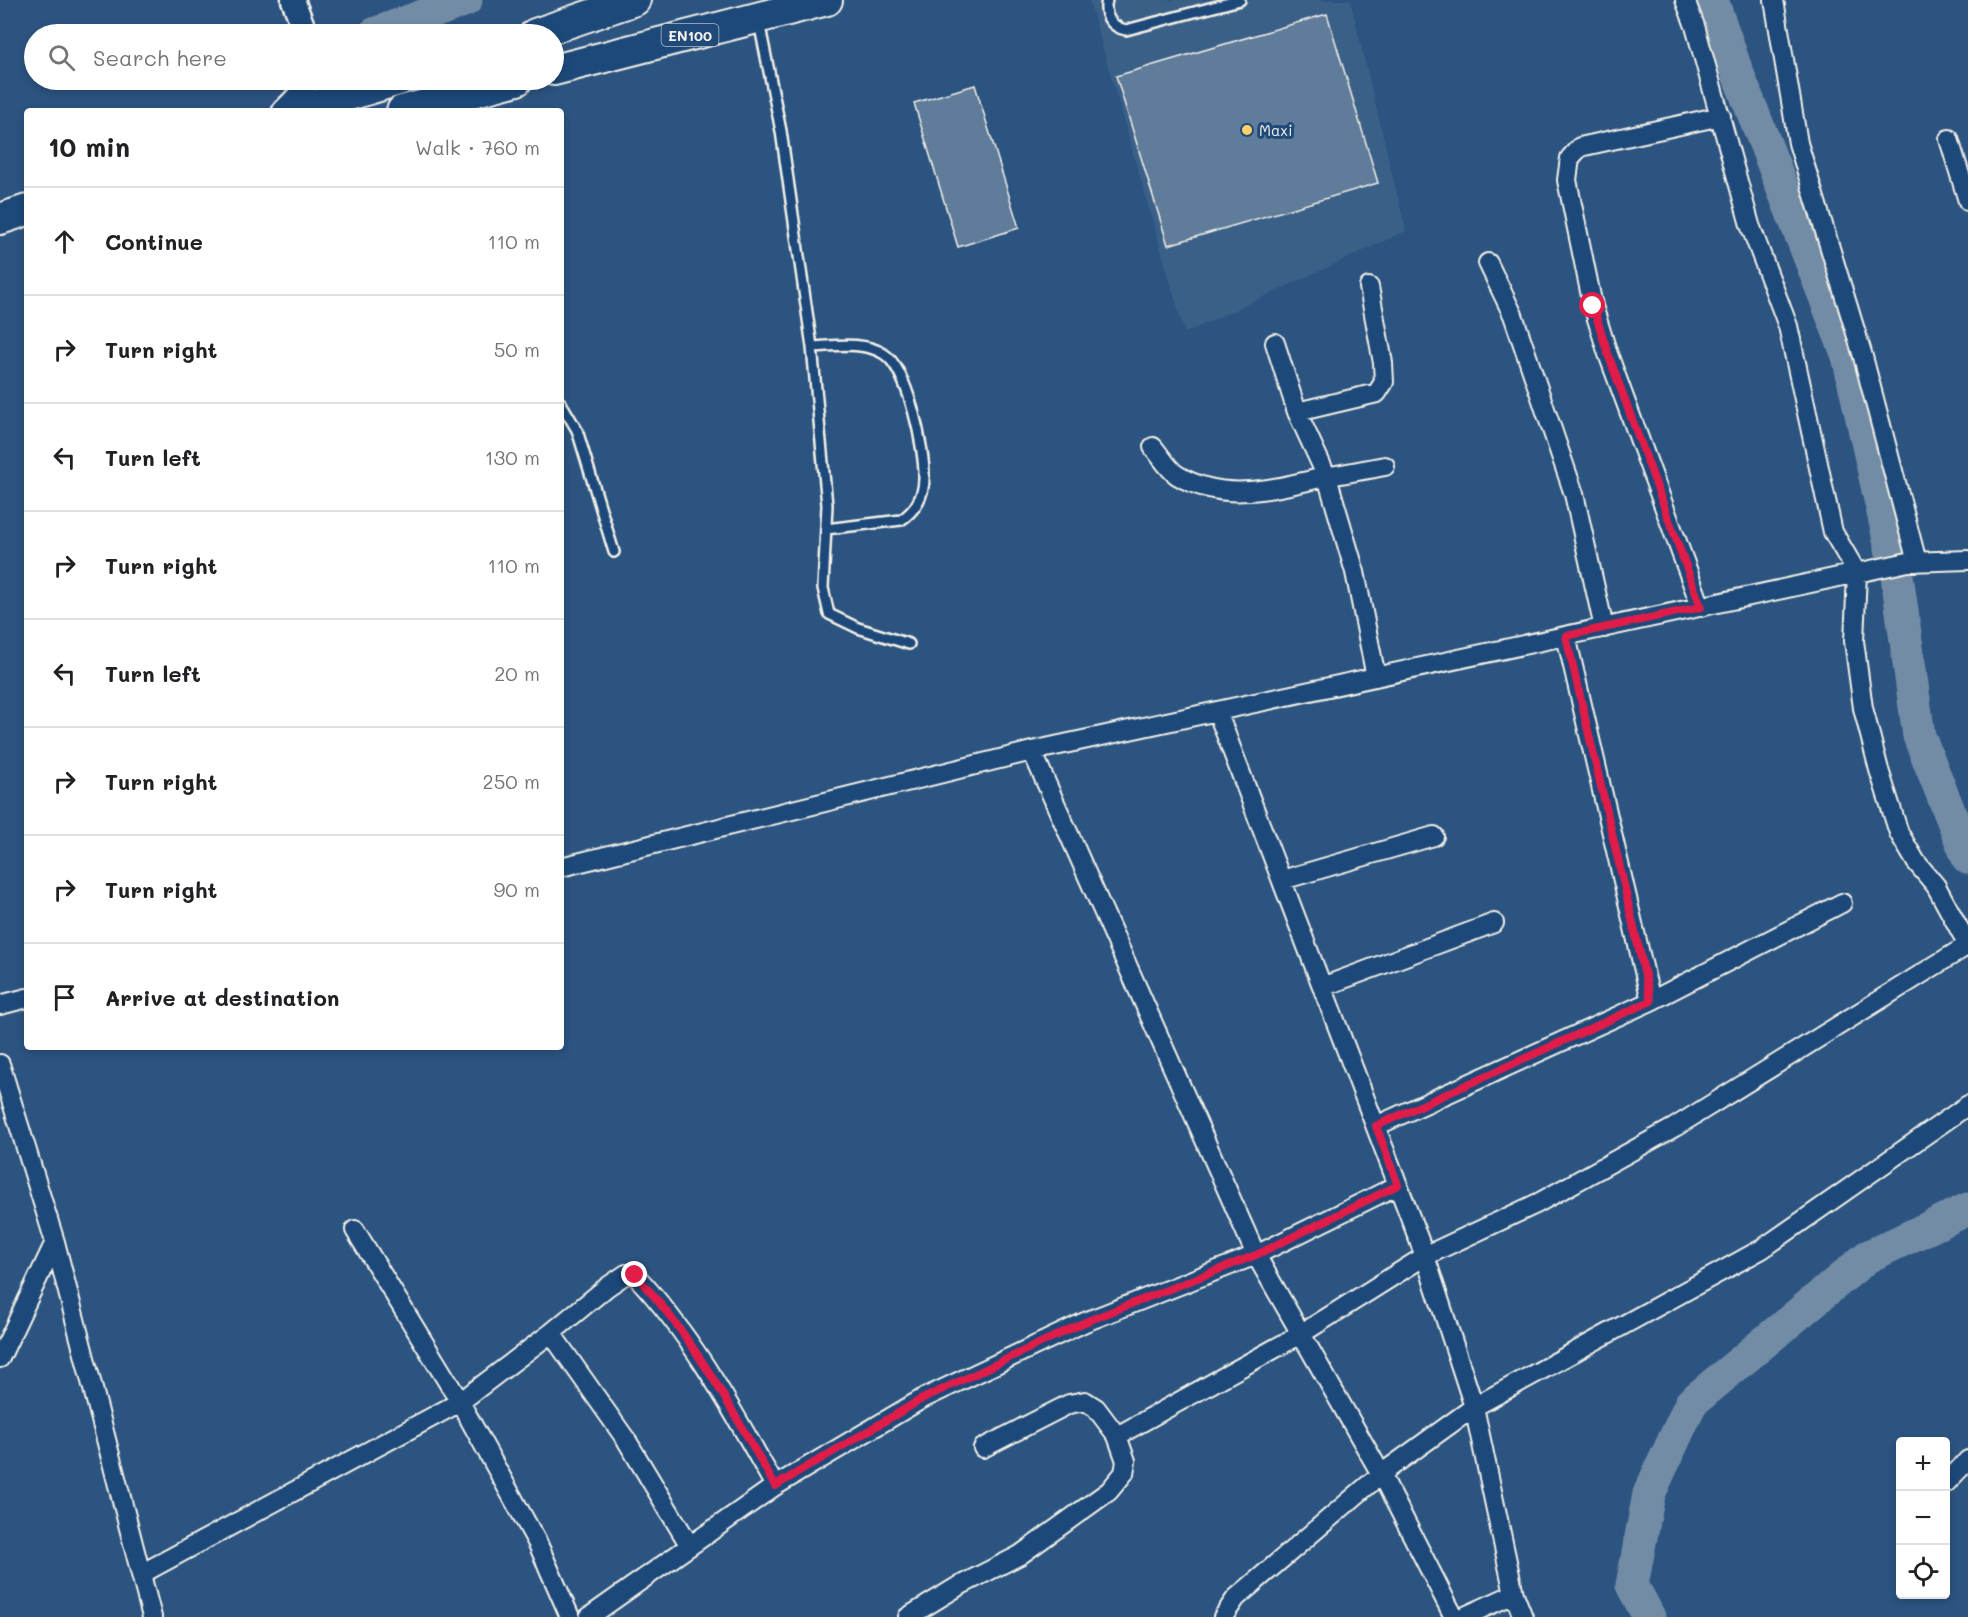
<!DOCTYPE html>
<html lang="en">
<head>
<meta charset="utf-8">
<style>
  body { margin:0; font-family:Mali,sans-serif; background:#f6f6f6; color:#202124 }
  .controls { position:absolute; right:18px; bottom:18px; display:grid; overflow:hidden; border-radius:6px; box-shadow:0 3px 9px #0003 }
  .controls button { width:54px; height:54px; display:grid; place-items:center; padding:0; border:0; border-bottom:2px solid #e0e0e0; background:#fff; color:#202124; font:30px sans-serif }
  .stop { position:absolute; width:18px; height:18px; margin:-14px; border:4px solid #e11d48; border-radius:50%; background:#fff }
  .stop.end { background:#e11d48; border-color:#fff; box-shadow:0 2px 6px #0008 }
  .list { margin:0; padding:0; list-style:none }
  h2 { display:flex; justify-content:space-between; align-items:center; height:78px; margin:0; padding:0 24px; font-size:26px }
  h2 small { font-size:20px; font-weight:400; color:#757577 }
  .list li { display:grid; grid-template-columns:39px 1fr auto; gap:18px; align-items:center; box-sizing:border-box; height:108px; padding:0 24px; border-top:2px solid #e0e0e0 }
  .list b { display:block; font-size:22px; white-space:nowrap }
  .list em { font-size:20px; font-style:normal; color:#757577 }
  .icon { flex:none; width:33px; height:33px; fill:none; stroke:currentColor; stroke-width:2; stroke-linecap:round; stroke-linejoin:round }
  .map { position:relative; flex:none; width:1968px; height:1617px; overflow:hidden }
  .search { position:absolute; background:#fff; box-shadow:0 3px 9px #0003; left:24px; top:24px; width:540px; height:66px; display:flex; align-items:center; gap:15px; box-sizing:border-box; padding:0 21px; border-radius:33px; color:#757577; font-size:22px }
  .panel { position:absolute; background:#fff; box-shadow:0 3px 9px #0003; left:24px; top:108px; width:540px; height:942px; border-radius:6px }
  .map>svg:first-child { display:block }
  .built { fill:#3b6088 }
  .lines { fill:none; stroke-linecap:round; stroke-linejoin:round }
  .river { stroke:#738ca6; stroke-width:33 }
  .building { fill:#5e7b9a; stroke:#f4f1e8; stroke-width:1.5 }
  .service-casing { stroke:#f4f1e8; stroke-width:14 }
  .minor-casing { stroke:#f4f1e8; stroke-width:22 }
  .tertiary-casing { stroke:#f4f1e8; stroke-width:27 }
  .trunk-casing { stroke:#f4f1e8; stroke-width:34 }
  .service { stroke:#1f4a7a; stroke-width:9 }
  .minor { stroke:#1f4a7a; stroke-width:18 }
  .tertiary { stroke:#1f4a7a; stroke-width:22 }
  .trunk { stroke:#1f4a7a; stroke-width:30 }
  .route { stroke:#e11d48; stroke-width:8 }
  .poi-dot { fill:#ffd166; stroke:#1f4a7a; stroke-width:2 }
  .labels { text-anchor:middle; dominant-baseline:central; stroke-width:6; stroke-linejoin:round; paint-order:stroke }
  .shield { fill:#1f4a7a; stroke:#b4bfc7; stroke-width:1.5 }
  .shield-label { font-size:14px; font-weight:bold; fill:#f4f1e8 }
  .poi-label { font-size:15px; fill:#f4f1e8; stroke:#1f4a7a; text-anchor:start }
</style>
</head>
<body>
<div class="map">
<svg width="1968" height="1617" viewBox="0 0 1968 1617">
  <rect width="100%" height="100%" fill="#2c5481"/>
  <filter id="ink" filterUnits="userSpaceOnUse"><feTurbulence type="fractalNoise" baseFrequency=".0167" numOctaves="2"/><feDisplacementMap in="SourceGraphic" scale="12" xChannelSelector="R" yChannelSelector="G"/><feConvolveMatrix kernelMatrix="1 2 1 2 8 2 1 2 1" color-interpolation-filters="sRGB"/></filter>
  <g filter="url(#ink)">
    <path class="built" d="M 1089,0 L 1350,0 L 1406,231 L 1185,333 Z"/>
    <g class="lines">
      <path class="river" d="M 1712,0 L 1736,69 L 1848,356 L 1897,575 L 1919,736 L 1968,858
        M 374,34 L 466,0
        M 1649,1617 L 1632,1585 L 1649,1494 L 1691,1403 L 1867,1257 L 1968,1209"/>
    </g>
    <path class="building" d="M 1327,14 L 1378,183 L 1168,245 L 1116,76 Z
      M 975,85 L 1019,228 L 958,247 L 914,103 Z"/>
    <g class="lines">
      <defs>
        <path id="service" d="M 1107,0 C 1103,15 1111,27 1126,30 L 1240,0
          M 759,22 L 781,131 L 812,347 L 827,505 L 823,588 L 829,614 L 858,628 L 909,644
          M 812,347 C 835,346 864,341 884,354 C 908,369 925,450 924,478 C 924,496 915,511 901,520 L 826,529
          M 561,403 L 577,430 L 614,552"/>
        <path id="minor" d="M 1685,0 L 1695,26 L 1750,225 L 1788,326 L 1833,532 L 1857,573 L 1854,641 L 1863,708 L 1879,770 L 1899,833 L 1916,862 L 1936,886 L 1968,945
          M 1774,0 L 1798,143 L 1862,353 L 1917,562
          M 1949,139 L 1968,201
          M 1488,263 L 1513,315 L 1574,494 L 1604,628
          M 1275,343 L 1297,412 L 1327,477 L 1355,572 L 1376,677
          M 1297,412 L 1377,393 L 1384,382 L 1383,363 L 1369,287
          M 1153,447 C 1160,455 1168,469 1177,475 C 1225,504 1275,488 1325,477 C 1345,473 1365,470 1385,466
          M 1701,607 L 1608,354 L 1593,306 L 1567,180 L 1570,158 L 1580,147 L 1721,116
          M 1566,636 L 1651,1001
          M 1217,711 L 1425,1256 L 1474,1407 L 1514,1594 L 1523,1617
          M 1032,751 L 1256,1255 L 1381,1474 L 1454,1617
          M 561,867 L 1032,751 L 1908,562 L 1968,560
          M 1282,880 L 1434,836
          M 1322,987 L 1494,923
          M 0,1005 L 27,998
          M 0,1064 L 55,1242 L 152,1617
          M 1376,1126 L 1651,1001 L 1842,903
          M 355,1230 L 460,1402 L 538,1544 L 570,1617
          M 551,1333 L 627,1441 L 690,1546
          M 0,1358 L 55,1242
          M 1117,1436 L 1301,1334 L 1425,1256 L 1538,1203 L 1675,1127 L 1968,945
          M 1946,1483 L 1968,1460
          M 141,1574 L 460,1402 L 551,1333 L 607,1287 L 626,1274 L 635,1275 C 693,1336 734,1413 775,1486
          M 589,1617 L 775,1486 L 922,1399 L 1085,1322 L 1256,1255 L 1398,1185
          M 908,1617 L 957,1587 L 1020,1555 L 1109,1491 L 1124,1473 L 1126,1461 L 1117,1436 L 1096,1408 L 1085,1401 L 1069,1404 L 983,1448
          M 1223,1617 L 1236,1598 L 1381,1474 L 1474,1407 L 1762,1249 L 1968,1105
          M 1463,1617 L 1514,1594"/>
        <path id="tertiary" d="M 293,0 L 306,34
          M 284,111 C 293,102 304,93 305,80"/>
        <path id="trunk" d="M 535,34 L 635,0
          M 554,70 L 827,0
          M 296,111 L 399,80
          M 402,111 L 517,80
          M 0,219 L 27,210"/>
      </defs>
      <use href="#service" class="service-casing"/>
      <use href="#minor" class="minor-casing"/>
      <use href="#tertiary" class="tertiary-casing"/>
      <use href="#trunk" class="trunk-casing"/>
      <use href="#service" class="service"/>
      <use href="#minor" class="minor"/>
      <use href="#tertiary" class="tertiary"/>
      <use href="#trunk" class="trunk"/>
    </g>
  </g>
  <g class="lines" filter="url(#ink)">
    <path class="route" d="M 635,1275 C 693,1336 734,1413 775,1486 L 922,1399 L 1085,1322 L 1256,1255 L 1398,1185 L 1376,1126 L 1651,1001 L 1566,636 L 1701,607 L 1608,354 L 1593,306"/>
  </g>
  <circle class="poi-dot" cx="1247" cy="130" r="6"/>
  <g class="labels">
    <rect class="shield" x="661.5" y="24" width="57" height="22" rx="4.5"/>
    <g class="shield-label">
      <text x="690" y="35">EN100</text>
    </g>
    <g class="poi-label">
      <text x="1259" y="130">Maxi</text>
    </g>
  </g>
</svg>
<div class="controls">
<button>+</button>
<button>−</button>
<button><svg class="icon" aria-label="locate" viewBox="0 0 24 24"><circle cx="12" cy="12" r="6"/><path d="M12 2v4M12 18v4M2 12h4M18 12h4"/></svg></button>
</div>
<div class="stop" style="left:1593px;top:306px"></div>
<div class="stop end" style="left:635px;top:1275px"></div>
<div class="search"><svg class="icon" aria-label="search" viewBox="0 0 24 24"><circle cx="10" cy="10" r="6"/><path d="M15 15l6 6"/></svg>Search here</div>
<section class="panel">
<h2>10 min<small>Walk · 760 m</small></h2>
<ul class="list">
<li><svg class="icon" aria-label="ahead" viewBox="0 0 24 24"><path d="M12 20V5M6 11l6-6 6 6"/></svg><div><b>Continue</b></div><em>110 m</em></li>
<li><svg class="icon" aria-label="right" viewBox="0 0 24 24"><path d="M7 20v-9h11M14 6l5 5-5 5"/></svg><div><b>Turn right</b></div><em>50 m</em></li>
<li><svg class="icon" aria-label="left" viewBox="0 0 24 24"><path d="M17 20v-9H6M10 6l-5 5 5 5"/></svg><div><b>Turn left</b></div><em>130 m</em></li>
<li><svg class="icon" aria-label="right" viewBox="0 0 24 24"><path d="M7 20v-9h11M14 6l5 5-5 5"/></svg><div><b>Turn right</b></div><em>110 m</em></li>
<li><svg class="icon" aria-label="left" viewBox="0 0 24 24"><path d="M17 20v-9H6M10 6l-5 5 5 5"/></svg><div><b>Turn left</b></div><em>20 m</em></li>
<li><svg class="icon" aria-label="right" viewBox="0 0 24 24"><path d="M7 20v-9h11M14 6l5 5-5 5"/></svg><div><b>Turn right</b></div><em>250 m</em></li>
<li><svg class="icon" aria-label="right" viewBox="0 0 24 24"><path d="M7 20v-9h11M14 6l5 5-5 5"/></svg><div><b>Turn right</b></div><em>90 m</em></li>
<li><svg class="icon" aria-label="arrive" viewBox="0 0 24 24"><path d="M6 21V4h12l-3 4 3 4H6"/></svg><div><b>Arrive at destination</b></div></li>
</ul>
</section>
</div>
</body>
</html>
